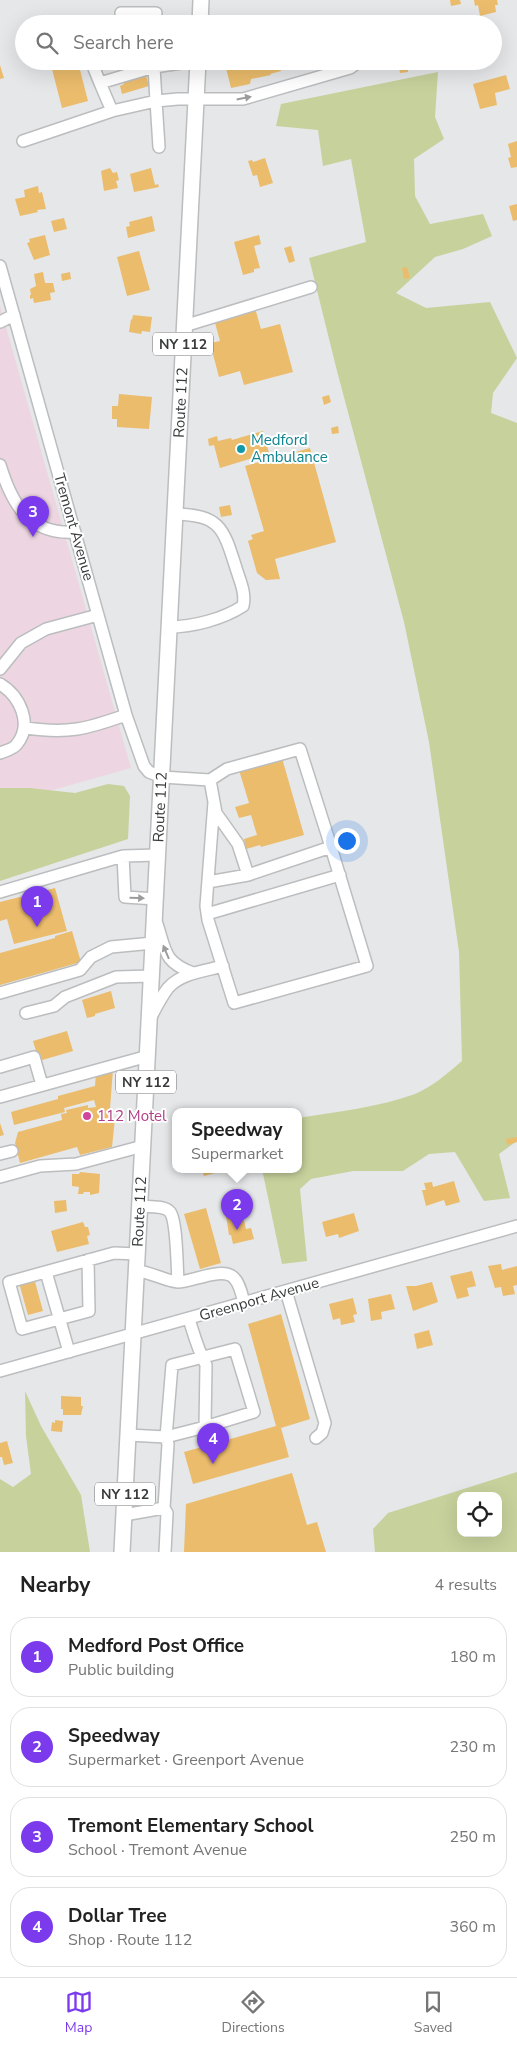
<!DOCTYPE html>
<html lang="en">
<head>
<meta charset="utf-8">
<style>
  body { margin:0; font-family:"Nunito Sans",sans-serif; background:#f2f2f2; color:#222 }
  .controls { position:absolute; right:15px; bottom:15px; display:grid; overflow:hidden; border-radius:10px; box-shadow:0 5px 20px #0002 }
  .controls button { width:45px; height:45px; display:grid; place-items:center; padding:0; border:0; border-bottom:1px solid #e0e0e0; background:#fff; color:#222; font:25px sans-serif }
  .you { position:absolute; left:346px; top:840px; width:18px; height:18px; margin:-12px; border:4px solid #fff; border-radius:50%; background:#1a73e8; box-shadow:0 0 0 8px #1a73e833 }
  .badge { display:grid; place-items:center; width:32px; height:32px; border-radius:50%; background:#7c3aed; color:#fff; font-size:16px; font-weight:700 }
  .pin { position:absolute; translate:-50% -41px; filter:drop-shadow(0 1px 2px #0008) }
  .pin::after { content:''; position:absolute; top:26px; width:18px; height:15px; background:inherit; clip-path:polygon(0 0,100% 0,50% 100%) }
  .popup { position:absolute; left:172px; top:1108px; width:130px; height:65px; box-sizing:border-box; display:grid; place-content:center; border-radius:10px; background:#fff; filter:drop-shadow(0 1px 4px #0005); font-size:16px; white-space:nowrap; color:#767676 }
  .popup b { font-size:19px; color:#222 }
  .popup::after { content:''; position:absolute; left:50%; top:100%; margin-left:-10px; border:10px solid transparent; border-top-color:#fff }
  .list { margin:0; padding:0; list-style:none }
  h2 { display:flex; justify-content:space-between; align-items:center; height:65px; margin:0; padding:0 20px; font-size:21px }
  h2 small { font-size:16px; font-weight:400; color:#767676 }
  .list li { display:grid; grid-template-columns:32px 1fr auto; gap:15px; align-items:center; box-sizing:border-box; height:80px; margin:0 10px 10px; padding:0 10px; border:1px solid #e0e0e0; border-radius:20px }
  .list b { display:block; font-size:19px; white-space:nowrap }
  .list p { margin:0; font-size:16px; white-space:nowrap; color:#767676 }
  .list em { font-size:16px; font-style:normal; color:#767676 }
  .icon { flex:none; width:28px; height:28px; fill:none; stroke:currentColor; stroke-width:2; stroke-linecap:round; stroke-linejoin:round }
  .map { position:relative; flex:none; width:517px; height:1552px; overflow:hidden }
  .search { position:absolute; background:#fff; box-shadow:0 5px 20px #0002; left:15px; right:15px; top:15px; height:55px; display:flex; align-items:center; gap:12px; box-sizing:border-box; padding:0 18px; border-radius:28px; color:#767676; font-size:19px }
  .sheet { height:425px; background:#fff }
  nav { display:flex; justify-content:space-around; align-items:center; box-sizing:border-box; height:70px; border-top:1px solid #e0e0e0; background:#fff; font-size:14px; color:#767676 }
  nav a { display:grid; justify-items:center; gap:2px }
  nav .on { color:#7c3aed }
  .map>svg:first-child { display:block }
  .education { fill:#edd6e1 }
  .green { fill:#c7d19c; fill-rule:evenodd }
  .building { fill:#ebbc6c }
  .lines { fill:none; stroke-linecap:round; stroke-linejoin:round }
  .minor-casing { stroke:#bbbdbf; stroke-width:14 }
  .major-casing { stroke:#bbbdbf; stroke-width:18 }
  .minor { stroke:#fff; stroke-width:11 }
  .major { stroke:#fff; stroke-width:15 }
  .oneway { fill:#9c9c9d }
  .culture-dot { fill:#0f9aa8; stroke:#fff; stroke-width:2 }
  .hotel-dot { fill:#d1479c; stroke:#fff; stroke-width:2 }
  .labels { text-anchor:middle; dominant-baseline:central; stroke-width:4; stroke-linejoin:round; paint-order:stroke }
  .shield { fill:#fff; stroke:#747576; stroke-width:1 }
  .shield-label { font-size:14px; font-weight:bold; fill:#393a3b }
  .street-label { font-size:15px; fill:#393a3b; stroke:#fff }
  .culture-label { font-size:15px; fill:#0d838f; stroke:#fff; text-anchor:start }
  .hotel-label { font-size:15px; fill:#b23c85; stroke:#fff; text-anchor:start }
</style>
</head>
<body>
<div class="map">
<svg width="517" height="1552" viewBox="0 0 517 1552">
  <rect width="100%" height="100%" fill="#e5e7e9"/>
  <path class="education" d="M 0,306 L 131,768 L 0,805 Z"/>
  <path class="green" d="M 438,72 L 435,117 L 444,139 L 414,159 L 415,196 L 430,224 L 483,214 L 492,236 L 463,249 L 435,257 L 396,293 L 426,308 L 490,302 L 517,358 L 493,393 L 491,413 L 517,423 L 517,1141 L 499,1154 L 510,1198 L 484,1201 L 455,1152 L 429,1154 L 403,1171 L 353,1171 L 311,1179 L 300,1189 L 307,1261 L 282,1264 L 262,1169 L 298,1169 L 298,1118 C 336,1112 379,1107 415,1094 C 432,1087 448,1073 462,1061 L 459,952 L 429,742 L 404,622 L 337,371 L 309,258 L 366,242 L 351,159 L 323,166 L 318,130 L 276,126 L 281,104 Z
    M 108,784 L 124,786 L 130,796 L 128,839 L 0,881 L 0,788 L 30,788 L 75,793 Z
    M 25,1391 L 41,1426 L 81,1495 L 90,1552 L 0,1552 L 0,1479 L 13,1487 L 31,1474 L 26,1436 Z
    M 517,1472 L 517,1552 L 375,1552 L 373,1529 L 388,1513 ZM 461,1496 L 498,1496 L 498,1533 L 461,1533 Z"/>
  <path class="building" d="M 450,0 L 460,0 L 461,4 L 451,6 Z
    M 474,0 L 497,0 L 498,5 L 495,5 L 496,12 L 480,16 L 478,5 L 475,6 Z
    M 115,15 L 117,24 L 88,24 L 88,23 Z
    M 244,61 L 271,61 L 272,64 L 279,62 L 281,71 L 270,74 L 271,75 L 251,79 L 250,84 L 231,88 L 226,68 L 241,64 L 241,62 Z
    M 281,61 L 287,61 L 287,65 L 282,66 Z
    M 78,62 L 88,101 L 62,108 L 52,69 Z
    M 0,65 L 4,78 L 0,79 Z
    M 408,66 L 408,72 L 400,73 L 399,67 Z
    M 145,72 L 149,86 L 122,94 L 120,86 L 124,84 L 123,78 Z
    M 506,75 L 510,89 L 495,93 L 497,105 L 480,109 L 473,84 Z
    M 517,141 L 517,167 L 511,168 L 508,158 L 511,157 L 508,144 Z
    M 265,158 L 273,183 L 260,187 L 257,175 L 253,176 L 248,161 L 252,160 L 253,162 Z
    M 110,168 L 113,173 L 117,172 L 119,180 L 116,181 L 118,188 L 104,191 L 101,171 Z
    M 151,168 L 155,185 L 158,184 L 159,187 L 134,192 L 130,174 Z
    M 38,186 L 39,193 L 42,192 L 46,209 L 37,210 L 38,212 L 20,216 L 15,199 L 25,197 L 24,190 Z
    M 517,204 L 517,220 L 513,221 L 509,206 Z
    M 152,216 L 155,231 L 128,238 L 126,227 L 130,226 L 129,222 Z
    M 64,218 L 67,229 L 54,232 L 51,221 Z
    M 45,235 L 50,255 L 34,260 L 27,243 L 30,242 L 29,239 Z
    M 259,235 L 261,244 L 254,246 L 260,268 L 254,269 L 254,272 L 243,275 L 234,242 Z
    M 291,246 L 295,261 L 289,263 L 284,248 Z
    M 139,251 L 150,290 L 127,296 L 117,257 Z
    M 407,267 L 410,278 L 404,279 L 402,268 Z
    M 43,272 L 45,283 L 53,283 L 55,292 L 50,293 L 51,300 L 34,303 L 33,298 L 30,299 L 30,295 L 31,295 L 30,289 L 36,286 L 34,274 Z
    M 70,272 L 71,279 L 62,281 L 61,274 Z
    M 255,308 L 261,329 L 280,324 L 293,372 L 244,385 L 240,371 L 219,377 L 210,343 L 220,341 L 214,319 Z
    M 133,315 L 152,317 L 150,332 L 142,331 L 141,334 L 129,332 L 131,319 L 132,320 Z
    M 119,394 L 152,397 L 149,429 L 117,427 L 117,419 L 112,419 L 112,406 L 118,406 Z
    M 329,395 L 331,402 L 324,405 L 322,397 Z
    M 338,426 L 339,433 L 332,434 L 331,428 Z
    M 263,431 L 269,453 L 220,468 L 214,445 L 209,446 L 208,439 L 217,436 L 218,441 L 231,438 L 232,440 Z
    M 310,448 L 336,542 L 275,559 L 280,579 L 266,580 L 257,573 L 248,541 L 253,539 L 251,535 L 264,531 L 245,466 Z
    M 230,505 L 232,515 L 221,517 L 219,507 Z
    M 282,758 L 304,835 L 261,847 L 260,845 L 246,849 L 244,839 L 257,835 L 251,815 L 239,818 L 235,807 L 249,803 L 239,770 Z
    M 55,888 L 67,931 L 14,944 L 7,919 L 0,921 L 0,902 Z
    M 72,931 L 81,962 L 0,985 L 0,953 L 55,938 L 55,936 Z
    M 111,991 L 115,1008 L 95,1014 L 95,1016 L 87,1018 L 82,1000 Z
    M 67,1031 L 73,1051 L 39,1061 L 33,1041 Z
    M 113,1069 L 110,1109 L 113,1108 L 112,1118 L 115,1118 L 112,1147 L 80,1155 L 77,1147 L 20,1163 L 15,1143 L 18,1132 L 62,1120 L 61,1114 L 67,1113 L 66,1110 L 88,1105 L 88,1108 L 96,1107 L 94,1100 L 64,1108 L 65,1112 L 14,1125 L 11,1112 L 58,1099 L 58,1096 L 95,1086 L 96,1073 Z
    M 0,1123 L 4,1135 L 0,1136 Z
    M 517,1137 L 517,1142 L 507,1145 L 506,1139 Z
    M 202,1169 L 229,1169 L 204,1176 Z
    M 80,1172 L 100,1174 L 99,1193 L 90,1195 L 90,1192 L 84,1192 L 83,1194 L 78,1194 L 79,1187 L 72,1186 L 72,1174 L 79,1174 Z
    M 454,1181 L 460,1202 L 446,1206 L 444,1200 L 426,1206 L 422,1190 L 426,1190 L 424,1183 L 432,1182 L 433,1187 Z
    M 66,1200 L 67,1211 L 55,1213 L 54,1201 Z
    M 206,1208 L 221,1263 L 200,1269 L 184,1214 Z
    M 242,1212 L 246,1229 L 251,1228 L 254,1239 L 233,1244 L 231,1235 L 229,1235 L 226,1216 Z
    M 354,1213 L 359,1231 L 339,1238 L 338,1234 L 326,1237 L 322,1222 Z
    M 83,1222 L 85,1227 L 88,1227 L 90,1235 L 87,1236 L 89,1244 L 57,1252 L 51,1231 Z
    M 501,1264 L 502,1270 L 517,1266 L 517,1285 L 513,1286 L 515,1294 L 503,1296 L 501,1287 L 495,1288 L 488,1266 Z
    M 472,1271 L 476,1286 L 467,1288 L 469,1296 L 457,1299 L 450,1276 Z
    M 34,1278 L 43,1311 L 28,1315 L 19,1283 Z
    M 432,1282 L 438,1302 L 413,1311 L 406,1286 L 416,1286 Z
    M 391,1294 L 395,1309 L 381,1312 L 382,1319 L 371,1321 L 368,1299 Z
    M 353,1298 L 357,1314 L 353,1315 L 355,1322 L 341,1325 L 340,1318 L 333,1320 L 329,1304 Z
    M 281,1314 L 310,1419 L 281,1428 L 289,1457 L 193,1484 L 184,1452 L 276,1426 L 248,1324 Z
    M 429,1330 L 433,1345 L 417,1349 L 414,1334 Z
    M 61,1396 L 81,1397 L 81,1406 L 83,1406 L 81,1415 L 63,1415 L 63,1409 L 61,1409 Z
    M 55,1420 L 63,1421 L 62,1432 L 51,1431 L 52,1422 L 55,1423 Z
    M 7,1441 L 13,1463 L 4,1465 L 2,1457 L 0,1457 L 0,1443 Z
    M 292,1473 L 307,1525 L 317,1522 L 326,1552 L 184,1552 L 186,1504 Z"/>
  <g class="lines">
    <defs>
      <path id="minor" d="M 123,24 L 121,13 L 156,13
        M 337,24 L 343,22 L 350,24
        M 91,61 L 100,83
        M 195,61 L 154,67 L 156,101 L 178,99 L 243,99 L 350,68 L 360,61
        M 154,67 L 100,83 L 112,111 L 156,101 L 159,147
        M 23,141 L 112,111
        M 0,266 L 126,715 L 144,766 L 149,772 L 162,777 L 210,780 L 227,769 L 300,749 L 327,834 L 367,966 L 234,1003 L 208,920 L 206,906 L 214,802
        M 0,322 L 14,315
        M 184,326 L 311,287
        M 0,465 C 12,504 29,535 75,532
        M 169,627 C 193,627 223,619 243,606 C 246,593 240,581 236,568 C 223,527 220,515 174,514
        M 0,669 L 21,643 L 46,629 L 98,615
        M 0,684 C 20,696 33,724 17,744 C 14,749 5,751 0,753
        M 26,728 C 69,734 86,729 126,715
        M 210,780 L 216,813 L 238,844 L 248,875
        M 123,856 L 125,897 L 156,899
        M 208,882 L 248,875 L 331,847
        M 0,892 L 123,856 L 158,855
        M 207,914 L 340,875
        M 157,924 C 166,952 164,962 193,973
        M 0,993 L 80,970 L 91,957 L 111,947 L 153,943
        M 26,1013 L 54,1006 L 65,997 L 116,977 L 152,976
        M 150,1019 C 155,1009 161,997 168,988 C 181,973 205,971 223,966
        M 0,1067 L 34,1057 L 42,1085
        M 0,1097 L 148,1056
        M 0,1154 L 12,1151
        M 0,1177 L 40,1166 L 76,1164 L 143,1146
        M 140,1206 C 147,1207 165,1205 170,1212 C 177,1221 177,1268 178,1282
        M 88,1260 L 89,1311 L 22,1329 L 9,1282 L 114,1253 L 138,1254
        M 137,1271 C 151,1272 165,1281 178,1282 C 192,1282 223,1266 234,1278 C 240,1284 242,1295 244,1303
        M 46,1272 L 69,1352
        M 286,1291 L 325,1423 L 322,1433 L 316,1438
        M 189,1319 C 194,1335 198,1350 206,1365 L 205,1427 L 166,1437 L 172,1365 L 235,1349 L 254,1412 L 205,1427
        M 0,1371 L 517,1226
        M 128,1435 L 166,1437 L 168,1444 L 164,1508
        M 124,1515 L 164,1508 L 167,1513 L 165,1552"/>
      <g id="major">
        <path d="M 200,24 L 201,0"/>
        <path id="s1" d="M 122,1552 L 198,61"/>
      </g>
    </defs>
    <use href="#minor" class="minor-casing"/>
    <use href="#major" class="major-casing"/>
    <use href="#minor" class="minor"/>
    <use href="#major" class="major"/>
  </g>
  <defs><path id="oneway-solid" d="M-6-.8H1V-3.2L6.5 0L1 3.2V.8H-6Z" transform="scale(1.25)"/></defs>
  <g class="oneway">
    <use href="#oneway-solid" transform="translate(244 98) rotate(-11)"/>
    <use href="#oneway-solid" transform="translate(137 898) rotate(2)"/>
    <use href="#oneway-solid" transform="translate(166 952) rotate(-113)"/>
  </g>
  <circle class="culture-dot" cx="241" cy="449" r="5"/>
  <circle class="hotel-dot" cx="87" cy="1116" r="5"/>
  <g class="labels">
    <g class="shield">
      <rect x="153" y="332.5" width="60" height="23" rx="4"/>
      <rect x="116" y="1070.5" width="60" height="23" rx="4"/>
      <rect x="95" y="1482.5" width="60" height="23" rx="4"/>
    </g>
    <g class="shield-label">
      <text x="183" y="344">NY 112</text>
      <text x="146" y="1082">NY 112</text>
      <text x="125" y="1494">NY 112</text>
    </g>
    <g class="street-label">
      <text stroke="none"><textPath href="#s1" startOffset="1151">Route 112</textPath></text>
      <text transform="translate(74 527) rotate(74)">Tremont Avenue</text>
      <text stroke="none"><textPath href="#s1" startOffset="746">Route 112</textPath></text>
      <text stroke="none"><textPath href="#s1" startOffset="341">Route 112</textPath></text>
      <text transform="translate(259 1299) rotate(-16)">Greenport Avenue</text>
    </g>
    <g class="culture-label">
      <text x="251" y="440">Medford<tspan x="251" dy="17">Ambulance</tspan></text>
    </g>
    <g class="hotel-label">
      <text x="97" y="1116">112 Motel</text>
    </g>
  </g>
</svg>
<div class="controls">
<button><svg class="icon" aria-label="locate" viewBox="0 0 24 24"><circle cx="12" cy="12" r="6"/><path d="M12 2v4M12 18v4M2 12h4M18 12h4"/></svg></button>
</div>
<div class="you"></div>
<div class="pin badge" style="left:37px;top:927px">1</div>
<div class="pin badge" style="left:237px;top:1230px">2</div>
<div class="popup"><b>Speedway</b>Supermarket</div>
<div class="pin badge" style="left:33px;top:537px">3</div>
<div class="pin badge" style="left:213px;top:1464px">4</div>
<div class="search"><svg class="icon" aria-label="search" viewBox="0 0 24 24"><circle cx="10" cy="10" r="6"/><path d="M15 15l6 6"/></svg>Search here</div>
</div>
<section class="sheet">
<h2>Nearby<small>4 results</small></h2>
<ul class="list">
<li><span class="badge">1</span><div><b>Medford Post Office</b><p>Public building</p></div><em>180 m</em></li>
<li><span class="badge">2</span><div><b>Speedway</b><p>Supermarket · Greenport Avenue</p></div><em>230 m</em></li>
<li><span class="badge">3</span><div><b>Tremont Elementary School</b><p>School · Tremont Avenue</p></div><em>250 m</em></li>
<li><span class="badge">4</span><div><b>Dollar Tree</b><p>Shop · Route 112</p></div><em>360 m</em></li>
</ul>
</section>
<nav>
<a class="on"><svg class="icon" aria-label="map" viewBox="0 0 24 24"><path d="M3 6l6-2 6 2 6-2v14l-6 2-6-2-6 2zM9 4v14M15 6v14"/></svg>Map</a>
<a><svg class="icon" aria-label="directions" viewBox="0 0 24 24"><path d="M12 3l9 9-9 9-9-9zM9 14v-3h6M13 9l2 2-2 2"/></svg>Directions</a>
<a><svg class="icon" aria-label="saved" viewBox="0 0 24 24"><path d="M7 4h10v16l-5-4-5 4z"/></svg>Saved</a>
</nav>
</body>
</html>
